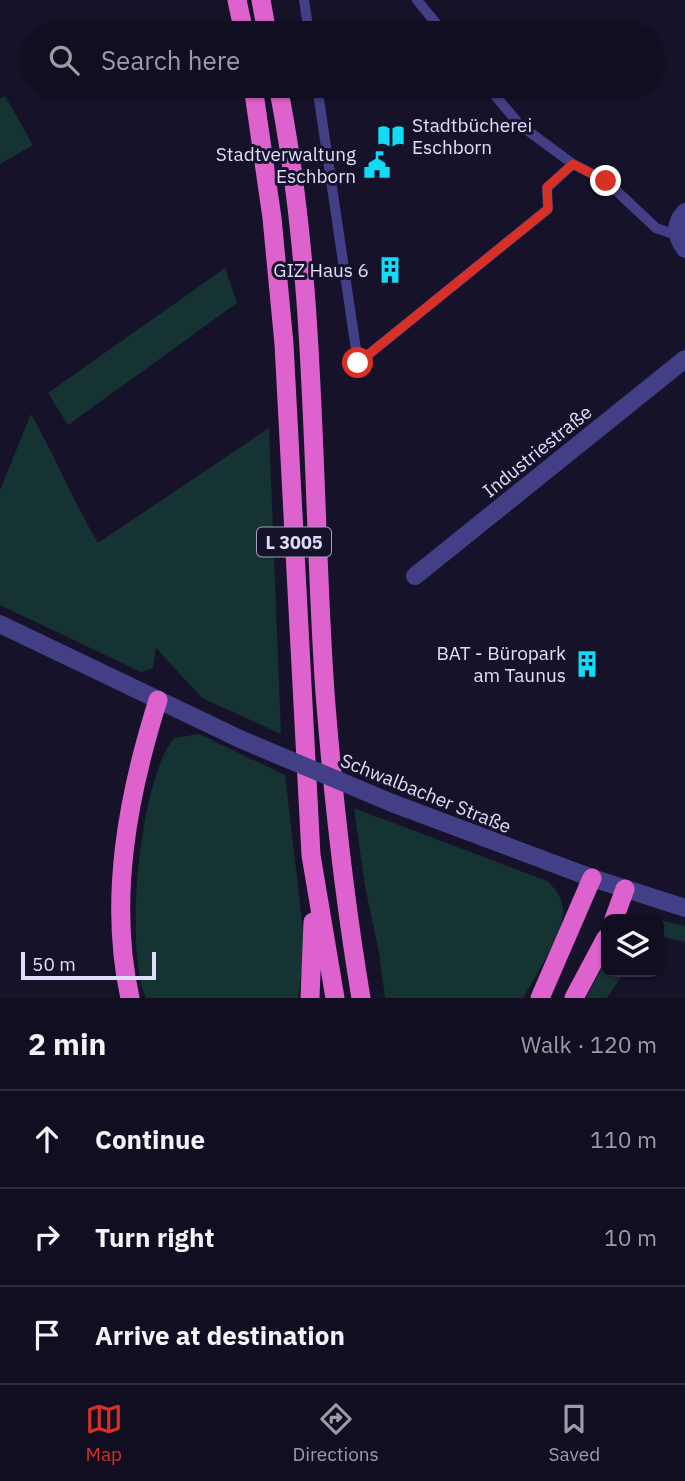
<!DOCTYPE html>
<html lang="en">
<head>
<meta charset="utf-8">
<style>
  body { margin:0; font-family:"IBM Plex Sans",sans-serif; background:#191729; color:#f1f3f6 }
  .controls { position:absolute; right:21px; bottom:21px; display:grid; overflow:hidden; border-radius:14px; box-shadow:0 2px 5px #0004 }
  .controls button { width:63px; height:63px; display:grid; place-items:center; padding:0; border:0; border-bottom:2px solid #302e3e; background:#100e20; color:#f1f3f6; font:35px sans-serif }
  .scale { position:absolute; left:21px; bottom:18px; width:135px; box-sizing:border-box; padding-left:7px; border:4px solid #e0dcfd; border-top:0; font-size:19px; line-height:24px; white-space:nowrap; color:#e0dcfd; -webkit-text-stroke:5px #16122a; paint-order:stroke }
  .stop { position:absolute; width:21px; height:21px; margin:-16px; border:5px solid #d93025; border-radius:50%; background:#fff }
  .stop.end { background:#d93025; border-color:#fff; box-shadow:0 2px 7px #0008 }
  .list { margin:0; padding:0; list-style:none }
  h2 { display:flex; justify-content:space-between; align-items:center; height:91px; margin:0; padding:0 28px; font-size:30px }
  h2 small { font-size:23px; font-weight:400; color:#9c9ca5 }
  .list li { display:grid; grid-template-columns:46px 1fr auto; gap:21px; align-items:center; box-sizing:border-box; height:98px; padding:0 28px; border-top:2px solid #302e3e }
  .list b { display:block; font-size:26px; white-space:nowrap }
  .list em { font-size:23px; font-style:normal; color:#9c9ca5 }
  .icon { flex:none; width:38px; height:38px; fill:none; stroke:currentColor; stroke-width:2; stroke-linecap:round; stroke-linejoin:round }
  .map { position:relative; flex:none; width:685px; height:998px; overflow:hidden }
  .search { position:absolute; background:#100e20; box-shadow:0 2px 5px #0004; left:21px; right:21px; top:21px; height:77px; display:flex; align-items:center; gap:18px; box-sizing:border-box; padding:0 24px; border-radius:38px; color:#9c9ca5; font-size:26px }
  .sheet { height:385px; background:#100e20 }
  nav { display:flex; justify-content:space-around; align-items:center; box-sizing:border-box; height:98px; border-top:2px solid #302e3e; background:#100e20; font-size:19px; color:#9c9ca5 }
  nav a { display:grid; justify-items:center; gap:4px }
  nav .on { color:#d93025 }
  .map>svg:first-child { display:block }
  .green { fill:#153333 }
  .lines { fill:none; stroke-linecap:round; stroke-linejoin:round }
  .service { stroke:#433f86; stroke-width:10 }
  .minor { stroke:#433f86; stroke-width:18 }
  .tertiary { stroke:#433f86; stroke-width:18 }
  .trunk { stroke:#de62ce; stroke-width:19 }
  .tertiary-bridge { stroke:#433f86; stroke-width:18 }
  .route { stroke:#d93025; stroke-width:9 }
  .labels { text-anchor:middle; dominant-baseline:central; stroke-width:6; stroke-linejoin:round; paint-order:stroke }
  .shield { fill:#16122a; stroke:#a39fbe; stroke-width:2 }
  .shield-label { font-size:18px; font-weight:bold; fill:#e0dcfd }
  .poi-label { font-size:19px; fill:#e0dcfd; stroke:#16122a; text-anchor:end }
  .street-label { font-size:19px; fill:#e0dcfd; stroke:#16122a }
</style>
</head>
<body>
<div class="map">
<svg width="685" height="998" viewBox="0 0 685 998">
  <rect width="100%" height="100%" fill="#16122a"/>
  <path class="green" d="M 5,96 L 33,145 L 0,164 L 0,99 Z
    M 225,268 L 237,303 L 68,425 L 48,393 Z
    M 31,414 C 55,456 73,501 98,543 L 269,428 L 281,734 L 202,698 L 156,648 L 153,668 L 141,672 L 0,605 L 0,490 Z
    M 199,734 L 285,775 L 305,947 L 298,998 L 146,998 C 124,948 139,781 174,738 Z
    M 354,808 L 547,881 C 556,889 561,896 563,909 C 566,928 534,979 523,998 L 385,998 L 379,953 L 365,886 Z
    M 659,920 L 685,926 L 685,942 L 659,936 Z
    M 606,960 L 606,972 L 624,972 L 607,998 L 586,998 Z"/>
  <g class="lines">
    <path class="service" d="M 304,0 L 309,33
      M 417,0 L 444,33
      M 317,86 L 358,363 L 548,209 L 547,188 L 573,164
      M 487,86 L 520,125 L 573,164 L 606,181 L 656,228 L 676,235"/>
    <path class="minor" d="M 685,212 C 673,225 676,236 685,249
      M 415,576 L 685,359"/>
    <path class="tertiary" d="M 0,624 L 240,739
      M 392,803 L 592,878 L 685,908"/>
    <path class="trunk" d="M 237,0 L 244,33
      M 261,0 L 267,33
      M 253,86 L 272,218 L 284,344 L 311,855 L 335,998
      M 278,86 C 318,286 311,490 325,693 C 333,795 344,897 361,998
      M 614,919 L 625,889
      M 130,998 C 108,899 128,795 158,700
      M 310,998 L 313,922
      M 540,998 L 592,878
      M 574,998 L 606,938"/>
    <path class="tertiary-bridge" d="M 240,739 L 392,803"/>
  </g>
  <g class="lines">
    <path class="route" d="M 358,363 L 548,209 L 547,187 L 573,164 L 606,181"/>
  </g>
  <defs>
    <symbol id="library-bare" viewBox="-9 -9 18 18"><path d="M-6-4Q-3-5.5-.7-3.5V5Q-3 3-6 4ZM6-4Q3-5.5 .7-3.5V5Q3 3 6 4Z" fill="#11dbf5" stroke="#16122a" stroke-width="2.5" paint-order="stroke"/></symbol>
    <symbol id="civic-bare" viewBox="-9 -9 18 18"><path d="M-.6-6.5H3V-4.5H.6V-3L4-1V1h2V6H-6V1h2V-1L-.6-3ZM-1.2 2.5V6h2.4V2.5Z" fill="#11dbf5" stroke="#16122a" stroke-width="2.5" paint-order="stroke"/></symbol>
    <symbol id="building-bare" viewBox="-9 -9 18 18"><path d="M-4-6H4V6H1V3H-1V6H-4ZM-2.5-4.3h1.7v1.8h-1.7ZM.8-4.3h1.7v1.8H.8ZM-2.5-1h1.7V.8h-1.7ZM.8-1h1.7V.8H.8Z" fill="#11dbf5" stroke="#16122a" stroke-width="2.5" paint-order="stroke"/></symbol>
  </defs>
  <g fill-rule="evenodd">
    <use href="#library-bare" x="372" y="117" width="38" height="38"/>
    <use href="#civic-bare" x="358" y="146" width="38" height="38"/>
    <use href="#building-bare" x="371" y="251" width="38" height="38"/>
    <use href="#building-bare" x="568" y="645" width="38" height="38"/>
  </g>
  <g class="labels">
    <rect class="shield" x="257" y="527.5" width="74" height="29" rx="5"/>
    <g class="shield-label">
      <text x="294" y="542">L 3005</text>
    </g>
    <g class="poi-label">
      <text x="412" y="125" text-anchor="start">Stadtbücherei<tspan x="412" dy="22">Eschborn</tspan></text>
      <text x="356" y="154">Stadtverwaltung<tspan x="356" dy="22">Eschborn</tspan></text>
      <text x="369" y="270">GIZ Haus 6</text>
      <text x="566" y="653">BAT - Büropark<tspan x="566" dy="22">am Taunus</tspan></text>
    </g>
    <g class="street-label">
      <text transform="translate(537 451) rotate(-39)">Industriestraße</text>
      <text transform="translate(426 793) rotate(22)">Schwalbacher Straße</text>
    </g>
  </g>
</svg>
<div class="controls">
<button><svg class="icon" aria-label="layers" viewBox="0 0 24 24"><path d="M12 4l9 5-9 5-9-5zM3 14l9 5 9-5"/></svg></button>
</div>
<div class="scale">50 m</div>
<div class="stop" style="left:358px;top:363px"></div>
<div class="stop end" style="left:606px;top:181px"></div>
<div class="search"><svg class="icon" aria-label="search" viewBox="0 0 24 24"><circle cx="10" cy="10" r="6"/><path d="M15 15l6 6"/></svg>Search here</div>
</div>
<section class="sheet">
<h2>2 min<small>Walk · 120 m</small></h2>
<ul class="list">
<li><svg class="icon" aria-label="ahead" viewBox="0 0 24 24"><path d="M12 20V5M6 11l6-6 6 6"/></svg><div><b>Continue</b></div><em>110 m</em></li>
<li><svg class="icon" aria-label="right" viewBox="0 0 24 24"><path d="M7 20v-9h11M14 6l5 5-5 5"/></svg><div><b>Turn right</b></div><em>10 m</em></li>
<li><svg class="icon" aria-label="arrive" viewBox="0 0 24 24"><path d="M6 21V4h12l-3 4 3 4H6"/></svg><div><b>Arrive at destination</b></div></li>
</ul>
</section>
<nav>
<a class="on"><svg class="icon" aria-label="map" viewBox="0 0 24 24"><path d="M3 6l6-2 6 2 6-2v14l-6 2-6-2-6 2zM9 4v14M15 6v14"/></svg>Map</a>
<a><svg class="icon" aria-label="directions" viewBox="0 0 24 24"><path d="M12 3l9 9-9 9-9-9zM9 14v-3h6M13 9l2 2-2 2"/></svg>Directions</a>
<a><svg class="icon" aria-label="saved" viewBox="0 0 24 24"><path d="M7 4h10v16l-5-4-5 4z"/></svg>Saved</a>
</nav>
</body>
</html>
